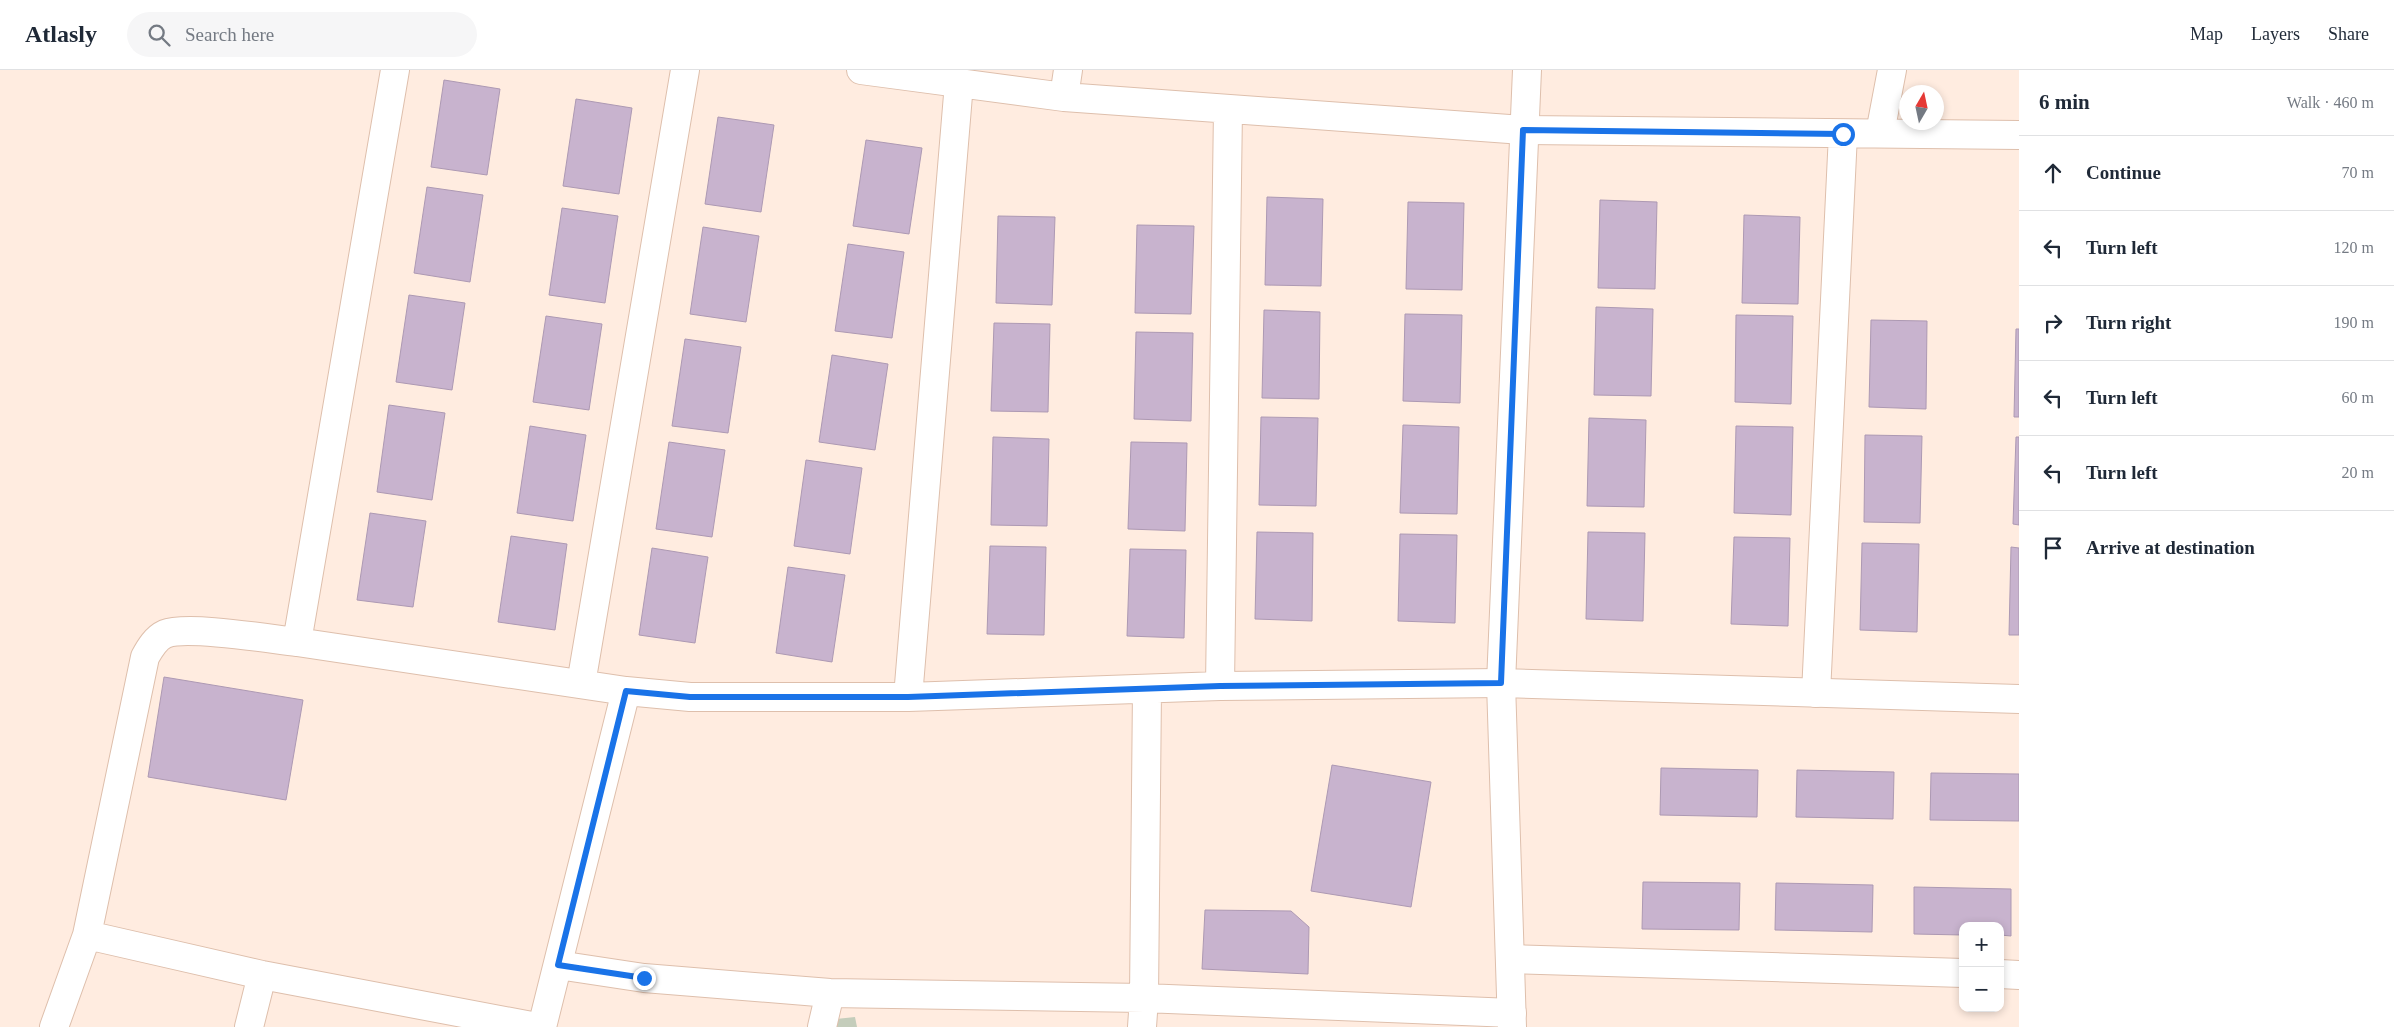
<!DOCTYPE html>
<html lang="en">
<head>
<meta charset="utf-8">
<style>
  body { margin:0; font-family:"Times New Roman",serif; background:#f6f6f7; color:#1f2937 }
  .controls { position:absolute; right:15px; bottom:15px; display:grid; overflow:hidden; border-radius:10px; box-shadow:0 2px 8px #0003 }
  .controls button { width:45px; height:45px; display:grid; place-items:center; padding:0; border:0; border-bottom:1px solid #e0e1e3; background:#fff; color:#1f2937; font:25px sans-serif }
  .compass { position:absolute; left:1899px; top:15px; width:45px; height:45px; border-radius:50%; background:#fff; box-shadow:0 2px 8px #0003; rotate:9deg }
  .stop { position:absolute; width:15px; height:15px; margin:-11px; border:4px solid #1a73e8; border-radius:50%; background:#fff }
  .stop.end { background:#1a73e8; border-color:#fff; box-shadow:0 1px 5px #0008 }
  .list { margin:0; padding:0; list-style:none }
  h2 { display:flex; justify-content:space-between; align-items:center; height:65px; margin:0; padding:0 20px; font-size:21px }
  h2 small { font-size:16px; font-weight:400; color:#747a83 }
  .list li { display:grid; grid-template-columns:32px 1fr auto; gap:15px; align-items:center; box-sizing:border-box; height:75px; padding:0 20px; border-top:1px solid #e0e1e3 }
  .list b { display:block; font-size:19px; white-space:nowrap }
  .list em { font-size:16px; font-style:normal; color:#747a83 }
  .icon { flex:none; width:28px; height:28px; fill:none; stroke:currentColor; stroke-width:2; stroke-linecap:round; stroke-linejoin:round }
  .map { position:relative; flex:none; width:2019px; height:957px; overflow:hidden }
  header { display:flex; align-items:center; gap:30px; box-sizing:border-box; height:70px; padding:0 25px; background:#fff; border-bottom:1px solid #e0e1e3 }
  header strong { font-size:24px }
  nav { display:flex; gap:28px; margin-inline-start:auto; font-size:18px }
  .search { width:350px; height:45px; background:#f6f6f7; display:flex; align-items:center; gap:12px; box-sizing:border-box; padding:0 18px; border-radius:28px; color:#747a83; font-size:19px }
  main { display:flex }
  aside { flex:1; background:#fff }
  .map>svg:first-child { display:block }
  .green { fill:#c4cdbb }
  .building { fill:#c8b3ce; stroke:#ad99b3 }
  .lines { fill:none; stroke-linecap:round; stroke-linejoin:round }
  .street-casing { stroke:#debfac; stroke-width:30 }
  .secondary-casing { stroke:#debfac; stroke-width:30 }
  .street { stroke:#fff; stroke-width:28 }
  .secondary { stroke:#fff; stroke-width:28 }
  .route { stroke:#1a73e8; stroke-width:6 }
</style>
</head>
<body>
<header>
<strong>Atlasly</strong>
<div class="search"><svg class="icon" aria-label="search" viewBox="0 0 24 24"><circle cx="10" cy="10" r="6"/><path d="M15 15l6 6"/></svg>Search here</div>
<nav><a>Map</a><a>Layers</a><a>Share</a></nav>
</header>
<main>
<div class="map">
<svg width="2019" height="957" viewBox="0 0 2019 957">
  <rect width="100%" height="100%" fill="#ffece0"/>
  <path class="green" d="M 855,947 L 857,957 L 834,957 L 836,949 Z"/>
  <path class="building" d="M 444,10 L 500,19 L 487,105 L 431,97 Z
    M 576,29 L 632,38 L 619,124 L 563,116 Z
    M 718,47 L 774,55 L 761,142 L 705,134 Z
    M 866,70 L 922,78 L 909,164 L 853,156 Z
    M 427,117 L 483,125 L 470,212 L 414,203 Z
    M 1267,127 L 1323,129 L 1321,216 L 1265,215 Z
    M 1600,130 L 1657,132 L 1655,219 L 1598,218 Z
    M 1408,132 L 1464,133 L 1462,220 L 1406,219 Z
    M 562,138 L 618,146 L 605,233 L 549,225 Z
    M 1744,145 L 1800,147 L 1798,234 L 1742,233 Z
    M 998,146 L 1055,147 L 1052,235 L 996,233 Z
    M 1137,155 L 1194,156 L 1191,244 L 1135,243 Z
    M 703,157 L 759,166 L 746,252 L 690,244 Z
    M 848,174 L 904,182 L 892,268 L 835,261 Z
    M 409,225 L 465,233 L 452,320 L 396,312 Z
    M 1596,237 L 1653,239 L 1651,326 L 1594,325 Z
    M 1264,240 L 1320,242 L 1319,329 L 1262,328 Z
    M 1405,244 L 1462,245 L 1460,333 L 1403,331 Z
    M 1736,245 L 1793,246 L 1791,334 L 1735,332 Z
    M 546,246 L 602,254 L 589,340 L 533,332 Z
    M 1871,250 L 1927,251 L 1926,339 L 1869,337 Z
    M 994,253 L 1050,254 L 1048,342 L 991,341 Z
    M 2016,259 L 2019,259 L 2019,347 L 2014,347 Z
    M 1136,262 L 1193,263 L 1191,351 L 1134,349 Z
    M 685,269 L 741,277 L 728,363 L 672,356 Z
    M 832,285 L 888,294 L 875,380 L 819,372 Z
    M 389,335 L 445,343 L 432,430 L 377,422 Z
    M 1261,347 L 1318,348 L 1316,436 L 1259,435 Z
    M 1589,348 L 1646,350 L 1644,437 L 1587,436 Z
    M 1403,355 L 1459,357 L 1457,444 L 1400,443 Z
    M 530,356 L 586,365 L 573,451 L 517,443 Z
    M 1736,356 L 1793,357 L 1791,445 L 1734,443 Z
    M 1865,365 L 1922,366 L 1920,453 L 1864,452 Z
    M 993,367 L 1049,369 L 1047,456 L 991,455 Z
    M 2016,367 L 2019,367 L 2019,455 L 2013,454 Z
    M 669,372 L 725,380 L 712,467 L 656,459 Z
    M 1131,372 L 1187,373 L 1185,461 L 1128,459 Z
    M 806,390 L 862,398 L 850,484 L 794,476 Z
    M 370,443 L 426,451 L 413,537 L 357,530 Z
    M 1257,462 L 1313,463 L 1312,551 L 1255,549 Z
    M 1588,462 L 1645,463 L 1643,551 L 1586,549 Z
    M 1400,464 L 1457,465 L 1455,553 L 1398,551 Z
    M 511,466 L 567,474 L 555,560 L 498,552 Z
    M 1734,467 L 1790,468 L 1788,556 L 1731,554 Z
    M 1862,473 L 1919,474 L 1917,562 L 1860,560 Z
    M 990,476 L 1046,477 L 1044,565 L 987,564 Z
    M 2011,477 L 2019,478 L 2019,565 L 2009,565 Z
    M 652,478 L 708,487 L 695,573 L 639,565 Z
    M 1130,479 L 1186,480 L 1184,568 L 1127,566 Z
    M 788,497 L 845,505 L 832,592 L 776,583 Z
    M 164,607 L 303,630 L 286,730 L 148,707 Z
    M 1332,695 L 1431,712 L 1411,837 L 1311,821 Z
    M 1661,698 L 1758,700 L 1757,747 L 1660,745 Z
    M 1797,700 L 1894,702 L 1893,749 L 1796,747 Z
    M 1931,703 L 2019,704 L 2019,751 L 1930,750 Z
    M 1643,812 L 1740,813 L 1739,860 L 1642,859 Z
    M 1776,813 L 1873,815 L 1872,862 L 1775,860 Z
    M 1914,817 L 2011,819 L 2011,866 L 2000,865 L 2000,856 L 1963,856 L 1963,865 L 1914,864 Z
    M 1205,840 L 1291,841 L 1309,857 L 1308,904 L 1202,899 Z"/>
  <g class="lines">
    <defs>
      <path id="street" d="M 395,0 L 297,572 L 626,621 L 690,627 L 908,627 L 1220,616 L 1501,613
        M 861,0 L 1064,27 L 1523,60 L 2019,65
        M 1064,27 L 1068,0
        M 1880,63 L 1892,0
        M 581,614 L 685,0
        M 1220,616 L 1228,39
        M 1816,623 L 1843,64
        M 908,627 L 959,13
        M 87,865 L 262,905 L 537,957
        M 1510,889 L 1963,903
        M 558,895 L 644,908 L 830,923 L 1144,928 L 1512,943
        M 2000,904 L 2019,905
        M 54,957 L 87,865 L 145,587 C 150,578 156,568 165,564 C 187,555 270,569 297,572
        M 249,957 L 262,905
        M 542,957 L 626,621
        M 822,957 L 830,923
        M 1142,957 L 1144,928 L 1147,619"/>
      <path id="secondary" d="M 1501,613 L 2019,629
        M 1512,957 L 1501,613 L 1527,0"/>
    </defs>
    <use href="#street" class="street-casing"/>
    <use href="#secondary" class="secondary-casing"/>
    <use href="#street" class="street"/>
    <use href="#secondary" class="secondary"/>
  </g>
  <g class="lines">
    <path class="route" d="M 644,908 L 558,895 L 626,621 L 690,627 L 908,627 L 1220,616 L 1501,613 L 1523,60 L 1843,64"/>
  </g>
</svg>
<div class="controls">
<button>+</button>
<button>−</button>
</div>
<svg class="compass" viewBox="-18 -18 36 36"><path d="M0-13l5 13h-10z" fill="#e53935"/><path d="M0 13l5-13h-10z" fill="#747a83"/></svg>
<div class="stop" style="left:1843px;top:64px"></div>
<div class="stop end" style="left:644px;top:908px"></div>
</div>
<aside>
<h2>6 min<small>Walk · 460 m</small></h2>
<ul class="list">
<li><svg class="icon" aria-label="ahead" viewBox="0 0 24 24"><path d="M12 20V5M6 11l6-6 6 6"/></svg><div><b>Continue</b></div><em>70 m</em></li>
<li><svg class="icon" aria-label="left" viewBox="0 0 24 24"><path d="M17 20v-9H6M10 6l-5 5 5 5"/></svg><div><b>Turn left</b></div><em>120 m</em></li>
<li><svg class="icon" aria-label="right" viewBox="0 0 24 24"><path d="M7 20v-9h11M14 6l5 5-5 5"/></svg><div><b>Turn right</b></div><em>190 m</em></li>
<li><svg class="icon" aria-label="left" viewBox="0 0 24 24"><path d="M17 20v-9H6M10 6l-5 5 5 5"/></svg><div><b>Turn left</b></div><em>60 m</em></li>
<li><svg class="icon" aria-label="left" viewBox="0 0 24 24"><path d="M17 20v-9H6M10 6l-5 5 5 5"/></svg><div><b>Turn left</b></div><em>20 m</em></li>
<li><svg class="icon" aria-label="arrive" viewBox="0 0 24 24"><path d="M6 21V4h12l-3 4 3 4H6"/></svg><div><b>Arrive at destination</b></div></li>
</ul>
</aside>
</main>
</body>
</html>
